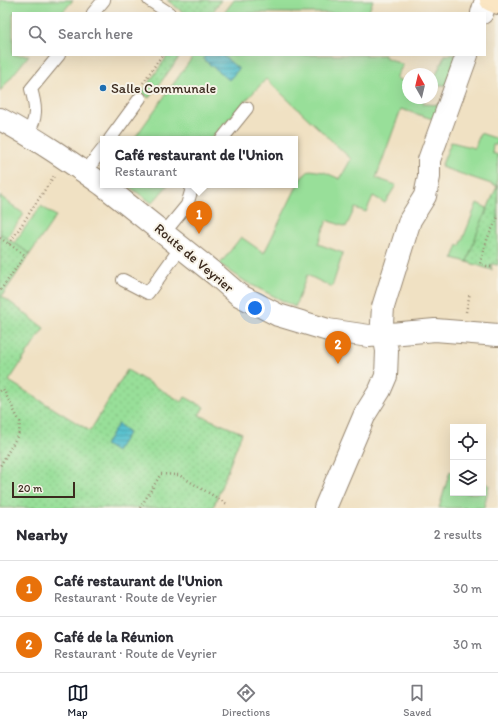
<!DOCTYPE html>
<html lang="en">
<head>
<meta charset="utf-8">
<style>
  body { margin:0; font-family:Itim,sans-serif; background:#f7f7f7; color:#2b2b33 }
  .controls { position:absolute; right:12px; bottom:12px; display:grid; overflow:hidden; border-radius:0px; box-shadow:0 4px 16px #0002 }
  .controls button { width:36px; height:36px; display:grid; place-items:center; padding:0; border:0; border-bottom:1px solid #e1e1e2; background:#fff; color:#2b2b33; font:20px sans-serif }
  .compass { position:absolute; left:402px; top:68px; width:36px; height:36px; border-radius:50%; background:#fff; box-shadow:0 4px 16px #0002; rotate:352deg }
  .scale { position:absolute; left:12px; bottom:10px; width:63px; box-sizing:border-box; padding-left:4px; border:2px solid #3b2a1e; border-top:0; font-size:11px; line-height:14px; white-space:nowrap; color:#3b2a1e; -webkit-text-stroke:3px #f7f3e8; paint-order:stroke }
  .you { position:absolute; left:255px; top:308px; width:14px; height:14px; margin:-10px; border:3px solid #fff; border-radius:50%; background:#1a73e8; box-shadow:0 0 0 6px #1a73e833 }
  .badge { display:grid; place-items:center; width:26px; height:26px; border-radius:50%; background:#111827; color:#fff; font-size:13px; font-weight:700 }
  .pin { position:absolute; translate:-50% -33px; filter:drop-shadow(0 1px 2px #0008) }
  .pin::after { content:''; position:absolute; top:21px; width:14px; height:12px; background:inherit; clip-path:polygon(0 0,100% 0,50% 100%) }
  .popup { position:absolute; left:100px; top:136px; width:198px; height:52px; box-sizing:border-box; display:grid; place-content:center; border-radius:0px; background:#fff; filter:drop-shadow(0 1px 3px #0005); font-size:13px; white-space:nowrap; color:#7c7c81 }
  .popup b { font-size:15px; color:#2b2b33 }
  .popup::after { content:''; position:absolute; left:50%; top:100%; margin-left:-8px; border:8px solid transparent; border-top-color:#fff }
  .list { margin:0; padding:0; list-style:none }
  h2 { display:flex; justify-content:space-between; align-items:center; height:52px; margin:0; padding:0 16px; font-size:17px }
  h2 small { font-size:13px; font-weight:400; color:#7c7c81 }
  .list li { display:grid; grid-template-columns:26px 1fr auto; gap:12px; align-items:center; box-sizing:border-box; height:56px; padding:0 16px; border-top:1px solid #e1e1e2 }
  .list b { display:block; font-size:15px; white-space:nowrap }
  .list p { margin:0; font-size:13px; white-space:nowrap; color:#7c7c81 }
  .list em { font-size:13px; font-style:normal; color:#7c7c81 }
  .icon { flex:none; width:22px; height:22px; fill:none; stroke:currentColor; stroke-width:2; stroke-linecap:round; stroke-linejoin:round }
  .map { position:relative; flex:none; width:498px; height:508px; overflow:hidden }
  .search { position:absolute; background:#fff; box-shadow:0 4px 16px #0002; left:12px; right:12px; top:12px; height:44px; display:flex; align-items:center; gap:10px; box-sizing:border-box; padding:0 14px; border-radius:0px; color:#7c7c81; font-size:15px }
  .sheet { height:164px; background:#fff }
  nav { display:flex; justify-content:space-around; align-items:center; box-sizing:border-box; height:56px; border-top:1px solid #e1e1e2; background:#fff; font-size:11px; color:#7c7c81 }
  nav a { display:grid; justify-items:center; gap:2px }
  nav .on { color:#111827 }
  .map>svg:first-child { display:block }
  .green { fill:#98df99; stroke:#6a845c }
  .park { fill:url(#park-dots); stroke:#6a845c }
  .water { fill:url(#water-rules); stroke:#487576 }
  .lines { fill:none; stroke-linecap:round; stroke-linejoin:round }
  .lane-casing { stroke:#968670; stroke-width:14 }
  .street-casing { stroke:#968670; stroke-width:24 }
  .secondary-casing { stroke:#968670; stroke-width:24 }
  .path { stroke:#968670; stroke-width:2.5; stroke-dasharray:1 3; stroke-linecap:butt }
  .lane { stroke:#fff; stroke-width:12 }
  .street { stroke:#fff; stroke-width:22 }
  .secondary { stroke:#fbe6c3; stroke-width:22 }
  .poi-dot { fill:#1f6fb2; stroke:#f7f3e8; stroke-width:1.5 }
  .labels { text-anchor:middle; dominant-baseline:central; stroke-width:4; stroke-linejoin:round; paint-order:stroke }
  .poi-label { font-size:14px; fill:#3b2a1e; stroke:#f7f3e8; text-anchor:start }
  .street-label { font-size:14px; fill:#3b2a1e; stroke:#f7f3e8 }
</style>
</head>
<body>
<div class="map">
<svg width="498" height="508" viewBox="0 0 498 508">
  <defs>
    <pattern id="park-dots" width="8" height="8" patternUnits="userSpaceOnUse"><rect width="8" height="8" fill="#98df99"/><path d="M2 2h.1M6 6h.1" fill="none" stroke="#84c083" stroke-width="1.8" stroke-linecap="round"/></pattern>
    <pattern id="water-rules" width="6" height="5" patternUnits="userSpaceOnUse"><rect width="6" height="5" fill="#54c0ce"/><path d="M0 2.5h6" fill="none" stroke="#479ca7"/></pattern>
  </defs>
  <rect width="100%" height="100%" fill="#f7f3e8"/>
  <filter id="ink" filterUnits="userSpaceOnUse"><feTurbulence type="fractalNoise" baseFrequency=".025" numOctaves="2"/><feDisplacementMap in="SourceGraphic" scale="8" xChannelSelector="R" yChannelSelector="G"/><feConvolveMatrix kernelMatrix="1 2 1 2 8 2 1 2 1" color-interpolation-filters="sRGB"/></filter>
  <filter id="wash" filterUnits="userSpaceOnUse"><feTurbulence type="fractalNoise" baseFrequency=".012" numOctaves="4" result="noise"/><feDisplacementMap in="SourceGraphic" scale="16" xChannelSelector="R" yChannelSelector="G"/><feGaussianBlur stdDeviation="0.9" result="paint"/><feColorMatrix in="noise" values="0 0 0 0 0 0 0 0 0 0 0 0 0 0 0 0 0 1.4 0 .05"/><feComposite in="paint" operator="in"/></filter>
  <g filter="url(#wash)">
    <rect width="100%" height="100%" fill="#f0e1c3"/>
    <path class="green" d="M 0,0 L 73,0 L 62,13 L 13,13 L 13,55 L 29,55 L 0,91 Z
      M 234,0 L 373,0 L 369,11 L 374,13 L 224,13 Z
      M 194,55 L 385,55 L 385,57 L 403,65 L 397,76 L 397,79 L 408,82 L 408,98 L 425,98 L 423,104 L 441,105 L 436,120 L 401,109 L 376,178 L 396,185 L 385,203 L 373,196 L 366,212 L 355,208 L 346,227 L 327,220 L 318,244 L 343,253 L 332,287 L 307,275 L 295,307 L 246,282 L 220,264 L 241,237 L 264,253 L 301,178 L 310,170 L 324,172 L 340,179 L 351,159 L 266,79 L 210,139 L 134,139 Z
      M 445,55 L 459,55 L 447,85 L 432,85 L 432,78 L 434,79 Z
      M 480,133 L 498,139 L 497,145 L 493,145 L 492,153 L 498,155 L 497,186 L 441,167 L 451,142 L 475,148 Z
      M 127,185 L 168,185 L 152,203 Z
      M 0,196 L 24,214 L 7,238 L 0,233 Z
      M 477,203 L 487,208 L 467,262 L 453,258 L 458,245 L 460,246 Z
      M 41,206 L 56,216 L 30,254 L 14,243 Z
      M 450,471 L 453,473 L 453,493 L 483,493 L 483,482 L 489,485 L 484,508 L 439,508 Z"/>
    <path class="park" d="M 167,0 L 221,0 L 212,13 L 184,13 Z
      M 168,55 L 181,55 L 149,98 L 142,93 Z
      M 498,184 L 498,265 L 491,264 L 492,270 L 467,262 L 477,233 Z
      M 0,233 L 30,254 L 2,296 L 44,328 L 9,381 L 90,431 L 127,370 L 182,402 L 185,397 L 204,407 L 199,415 L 242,433 L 213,508 L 0,508 Z"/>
    <path class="water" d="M 206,55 L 222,55 L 239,69 L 229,80 L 203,59 Z
      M 118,424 L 129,432 L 116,452 L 105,445 Z"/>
  </g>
  <g filter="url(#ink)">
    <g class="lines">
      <defs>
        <path id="lane" d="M 149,0 L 169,13
          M 93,13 L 104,0
          M 27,133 C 38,119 36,106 31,89 L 59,55
          M 110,139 L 140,98
          M 222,139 L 247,108
          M 85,172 L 103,149
          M 164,233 L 187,205 L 193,185
          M 123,280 L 148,293 L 181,247"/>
        <path id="street" d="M 482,13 L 486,0
          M 0,119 C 36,138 69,161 103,185
          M 103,185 L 216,275 L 239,295 L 278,315 L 328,330 L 369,336 L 435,330 L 498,335
          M 325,508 L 365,414 L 380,390 L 386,376 L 387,351 L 382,323 L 383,307 L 410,220 L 425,196 L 429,177 L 429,160 L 467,55"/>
        <path id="secondary" d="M 491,0 L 498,3"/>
      </defs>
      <use href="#lane" class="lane-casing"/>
      <use href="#street" class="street-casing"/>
      <use href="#secondary" class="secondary-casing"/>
      <path class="path" d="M 143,83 L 162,55
        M 0,238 L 25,255 L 0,291
        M 9,244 L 54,176
        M 491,267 L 480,264 L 488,237 L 498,217
        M 466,312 L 470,293
        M 0,391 L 3,389 L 20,422 L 19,433 L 0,466
        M 140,508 L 161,474 L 179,475 L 227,504"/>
      <use href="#lane" class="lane"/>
      <use href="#street" class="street"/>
      <use href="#secondary" class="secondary"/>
    </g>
  </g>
  <circle class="poi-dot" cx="103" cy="88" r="4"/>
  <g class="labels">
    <g class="poi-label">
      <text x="111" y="88">Salle Communale</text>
    </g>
    <g class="street-label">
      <text transform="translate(194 258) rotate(40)">Route de Veyrier</text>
    </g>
  </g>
</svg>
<div class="controls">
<button><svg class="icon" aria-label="locate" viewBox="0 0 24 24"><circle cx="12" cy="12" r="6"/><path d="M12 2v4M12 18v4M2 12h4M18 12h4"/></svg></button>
<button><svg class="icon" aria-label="layers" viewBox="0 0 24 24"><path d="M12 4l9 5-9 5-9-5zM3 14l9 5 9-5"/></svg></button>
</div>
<svg class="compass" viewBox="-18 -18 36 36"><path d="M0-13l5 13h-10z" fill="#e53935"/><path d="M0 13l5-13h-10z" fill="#7c7c81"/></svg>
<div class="scale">20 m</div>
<div class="you"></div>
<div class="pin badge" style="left:199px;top:234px;background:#e8710a">1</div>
<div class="popup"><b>Café restaurant de l'Union</b>Restaurant</div>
<div class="pin badge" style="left:338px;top:364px;background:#e8710a">2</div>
<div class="search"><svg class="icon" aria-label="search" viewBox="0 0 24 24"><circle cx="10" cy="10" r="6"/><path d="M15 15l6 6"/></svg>Search here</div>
</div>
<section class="sheet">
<h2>Nearby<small>2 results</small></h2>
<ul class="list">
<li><span class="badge" style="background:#e8710a">1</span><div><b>Café restaurant de l'Union</b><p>Restaurant · Route de Veyrier</p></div><em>30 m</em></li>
<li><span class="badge" style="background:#e8710a">2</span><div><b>Café de la Réunion</b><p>Restaurant · Route de Veyrier</p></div><em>30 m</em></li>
</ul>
</section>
<nav>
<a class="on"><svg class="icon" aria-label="map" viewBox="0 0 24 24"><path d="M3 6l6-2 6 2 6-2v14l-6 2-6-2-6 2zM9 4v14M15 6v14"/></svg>Map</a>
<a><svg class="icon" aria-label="directions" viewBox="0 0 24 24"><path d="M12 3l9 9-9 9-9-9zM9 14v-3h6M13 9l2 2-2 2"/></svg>Directions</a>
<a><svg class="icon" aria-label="saved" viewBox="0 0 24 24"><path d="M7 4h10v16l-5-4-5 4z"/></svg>Saved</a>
</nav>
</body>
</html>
